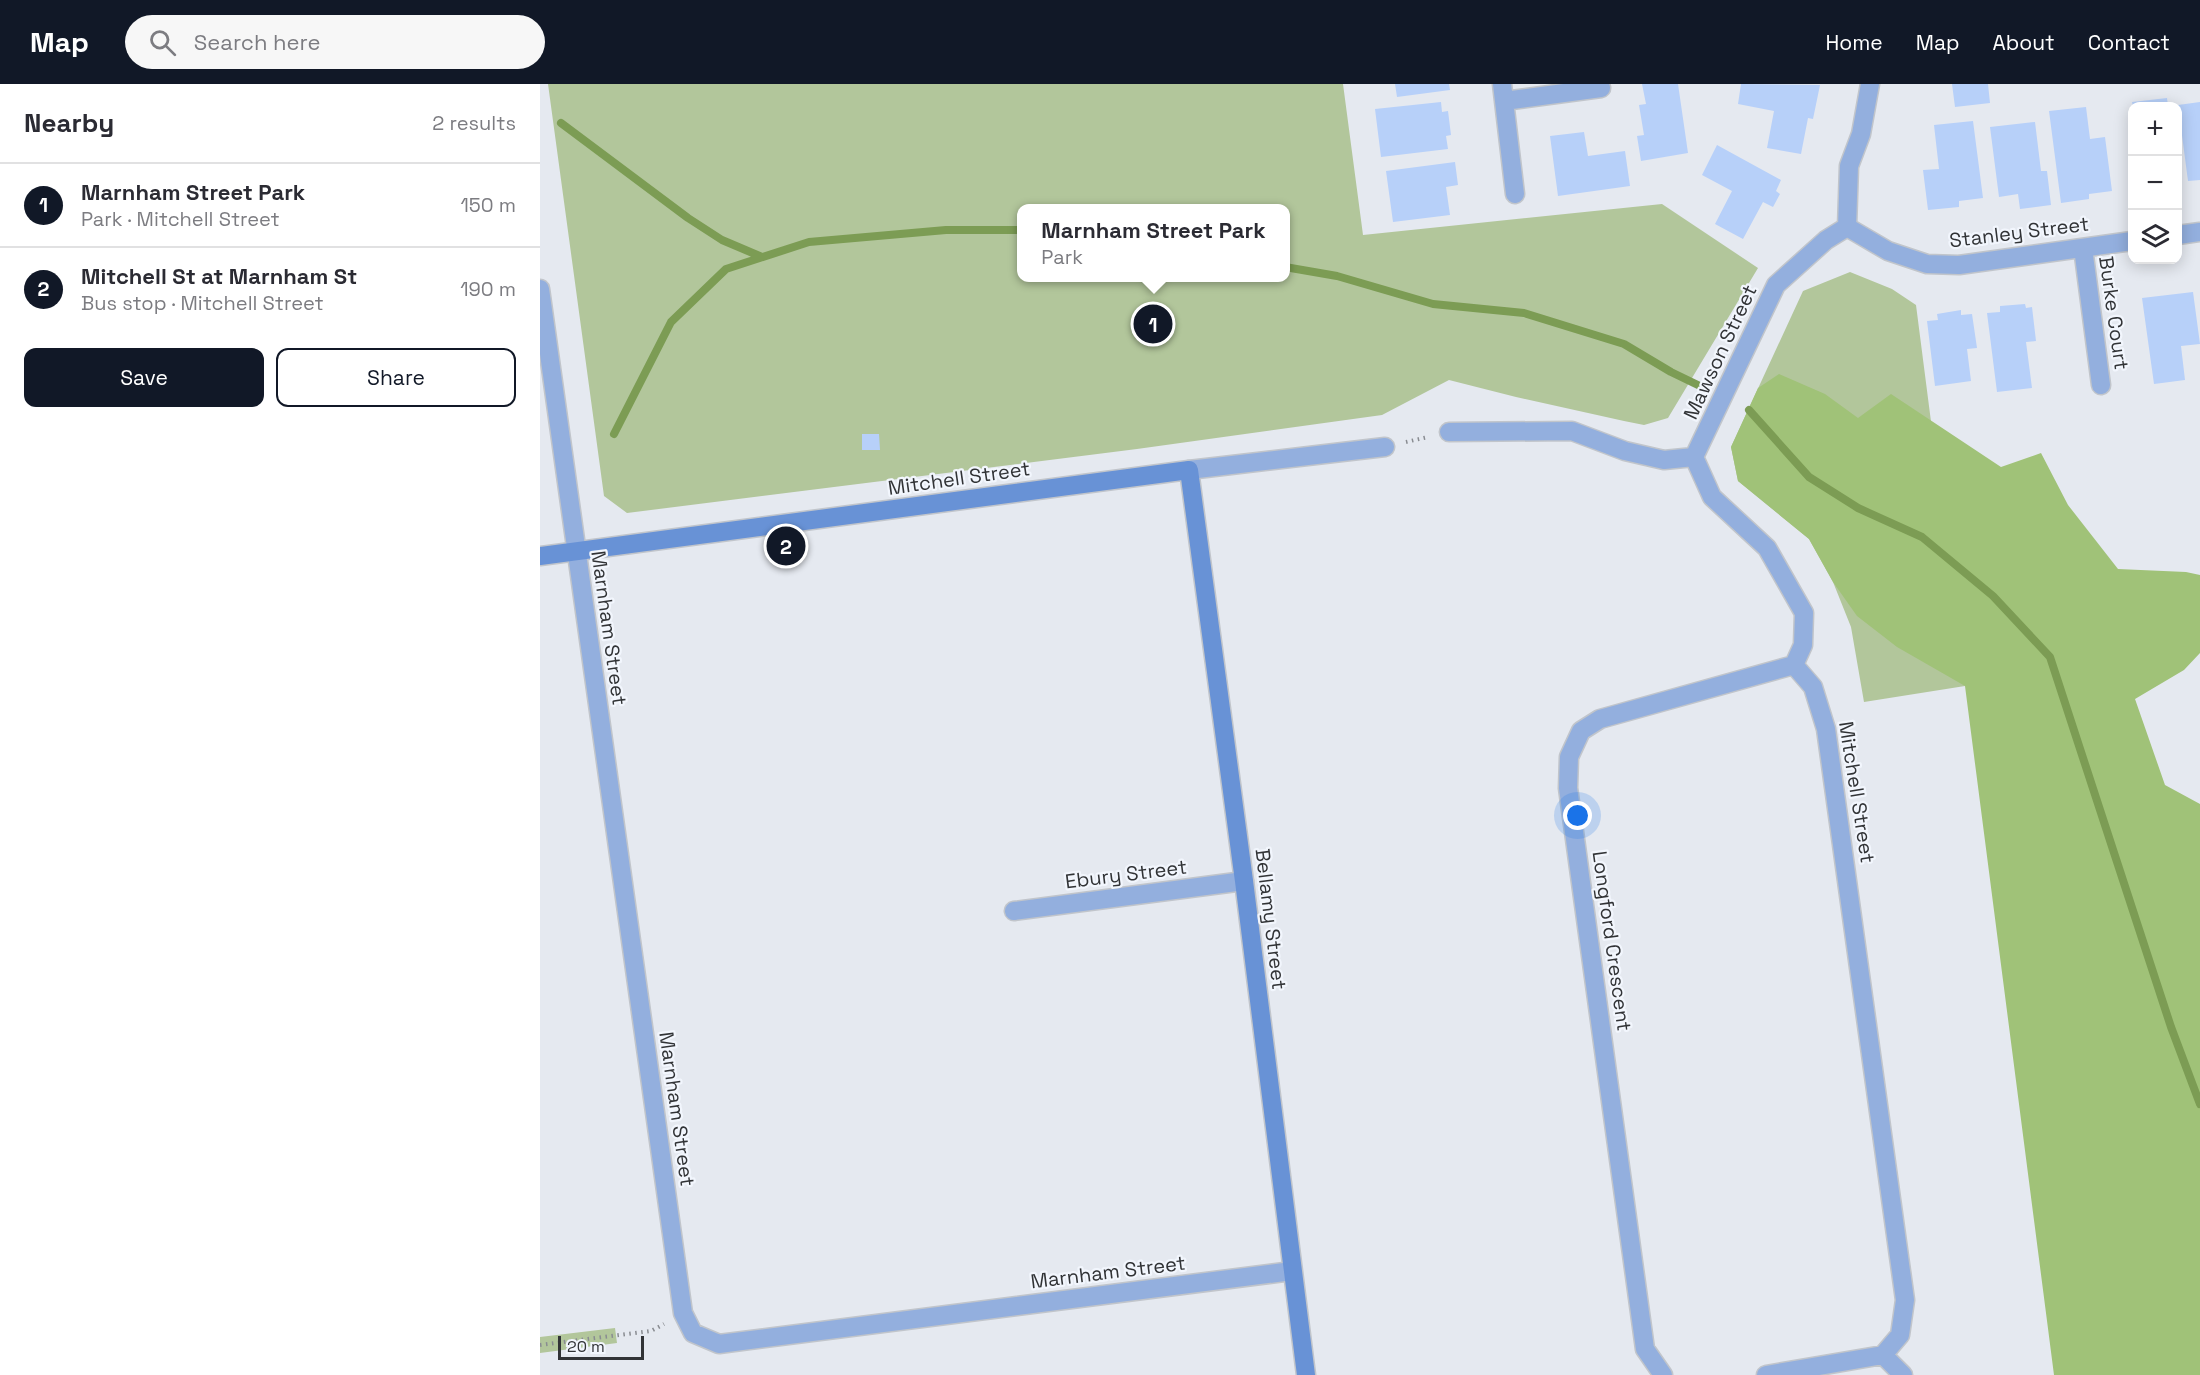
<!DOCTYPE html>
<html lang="en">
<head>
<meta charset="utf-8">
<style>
  body { margin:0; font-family:"Space Grotesk",sans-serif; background:#f7f7f7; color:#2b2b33 }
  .controls { position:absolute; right:18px; top:18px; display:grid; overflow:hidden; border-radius:12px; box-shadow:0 3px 15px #0003 }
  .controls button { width:54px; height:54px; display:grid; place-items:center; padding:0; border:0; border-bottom:2px solid #e1e1e2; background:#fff; color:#2b2b33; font:30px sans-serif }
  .scale { position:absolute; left:18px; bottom:15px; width:86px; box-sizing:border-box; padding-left:6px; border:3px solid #313336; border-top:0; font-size:16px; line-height:21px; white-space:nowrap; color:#313336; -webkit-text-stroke:4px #f2f6fd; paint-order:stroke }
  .you { position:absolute; left:1038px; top:732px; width:21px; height:21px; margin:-15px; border:4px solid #fff; border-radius:50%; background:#1a73e8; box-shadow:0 0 0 9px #1a73e833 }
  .badge { display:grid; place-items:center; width:39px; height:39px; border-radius:50%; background:#111827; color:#fff; font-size:20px; font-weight:700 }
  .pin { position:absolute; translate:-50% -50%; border:3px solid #fff; box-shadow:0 2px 6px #0006 }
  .popup { position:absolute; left:477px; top:120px; width:273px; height:78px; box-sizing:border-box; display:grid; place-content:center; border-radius:12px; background:#fff; filter:drop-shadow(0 2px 4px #0005); font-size:20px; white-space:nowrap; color:#7c7c81 }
  .popup b { font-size:22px; color:#2b2b33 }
  .popup::after { content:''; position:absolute; left:50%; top:100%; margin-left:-12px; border:12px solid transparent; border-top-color:#fff }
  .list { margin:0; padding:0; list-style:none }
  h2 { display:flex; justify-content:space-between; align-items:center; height:78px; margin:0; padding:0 24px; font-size:26px }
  h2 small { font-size:20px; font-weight:400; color:#7c7c81 }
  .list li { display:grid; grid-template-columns:39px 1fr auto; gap:18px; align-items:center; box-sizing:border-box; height:84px; padding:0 24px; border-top:2px solid #e1e1e2 }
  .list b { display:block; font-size:22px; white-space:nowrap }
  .list p { margin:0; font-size:20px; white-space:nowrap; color:#7c7c81 }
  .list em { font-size:20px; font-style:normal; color:#7c7c81 }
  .actions { display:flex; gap:12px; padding:18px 24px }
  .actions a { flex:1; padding:14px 0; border:2px solid #111827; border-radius:12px; text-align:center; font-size:21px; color:#111827 }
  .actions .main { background:#111827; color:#fff }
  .icon { flex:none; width:33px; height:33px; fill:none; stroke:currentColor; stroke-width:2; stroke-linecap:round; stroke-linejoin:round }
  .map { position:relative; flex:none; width:1660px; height:1291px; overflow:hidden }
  header { display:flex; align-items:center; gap:36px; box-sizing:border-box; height:84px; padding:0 30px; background:#111827; color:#fff }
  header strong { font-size:28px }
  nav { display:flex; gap:33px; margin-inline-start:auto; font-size:21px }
  .search { width:420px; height:54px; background:#f7f7f7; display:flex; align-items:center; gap:15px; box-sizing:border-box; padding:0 21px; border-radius:33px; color:#7c7c81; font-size:22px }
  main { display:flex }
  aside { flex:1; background:#fff }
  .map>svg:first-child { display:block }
  .green { fill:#b2c69b; fill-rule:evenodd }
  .forest { fill:#a0c278 }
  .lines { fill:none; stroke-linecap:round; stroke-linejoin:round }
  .stream { stroke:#7c9c54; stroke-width:8 }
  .building { fill:#b7d0f9 }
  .street-casing { stroke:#c1c5cb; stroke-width:21 }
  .secondary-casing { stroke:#c1c5cb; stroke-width:21 }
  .path { stroke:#898c91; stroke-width:4; stroke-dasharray:1.5 4.5; stroke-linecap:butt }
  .street { stroke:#93afde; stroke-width:18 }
  .secondary { stroke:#6892d6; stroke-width:18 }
  .labels { text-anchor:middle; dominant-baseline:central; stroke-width:4.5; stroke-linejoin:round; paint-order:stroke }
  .street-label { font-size:20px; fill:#313336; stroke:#f2f6fd }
</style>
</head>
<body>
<header>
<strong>Map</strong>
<div class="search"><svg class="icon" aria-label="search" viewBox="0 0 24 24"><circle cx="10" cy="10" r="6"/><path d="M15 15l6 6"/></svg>Search here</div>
<nav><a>Home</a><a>Map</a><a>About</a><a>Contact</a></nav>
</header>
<main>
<aside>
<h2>Nearby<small>2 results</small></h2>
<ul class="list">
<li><span class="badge">1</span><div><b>Marnham Street Park</b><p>Park · Mitchell Street</p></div><em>150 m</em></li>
<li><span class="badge">2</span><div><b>Mitchell St at Marnham St</b><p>Bus stop · Mitchell Street</p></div><em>190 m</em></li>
</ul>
<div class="actions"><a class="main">Save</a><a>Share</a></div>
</aside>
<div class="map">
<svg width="1660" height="1291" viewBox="0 0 1660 1291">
  <rect width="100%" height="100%" fill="#e5e9f0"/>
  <path class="green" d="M 8,0 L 803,0 L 823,151 L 1122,120 L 1218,184 L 1128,334 L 1104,341 L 1084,337 L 976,313 L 909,296 L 842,331 L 597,365 L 87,429 L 64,412 ZM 481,124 L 745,124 L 745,194 L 481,194 Z
    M 1310,188 L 1352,205 L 1376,221 L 1425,602 L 1324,618 L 1311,543 L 1293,498 L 1269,455 L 1198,397 L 1191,363 L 1263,207 Z
    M 75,1244 L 77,1259 L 0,1269 L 0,1253 Z"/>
  <path class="forest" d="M 1239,290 L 1285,310 L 1318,334 L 1351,310 L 1461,383 L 1501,369 L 1528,421 L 1578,485 L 1646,488 L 1660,491 L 1660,569 L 1644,586 L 1595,615 L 1625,701 L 1660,720 L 1660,1291 L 1514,1291 L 1425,602 L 1357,563 L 1317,532 L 1293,498 L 1269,455 L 1198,397 L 1191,363 L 1218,304 Z"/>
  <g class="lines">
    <path class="stream" d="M 21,39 L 148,134 L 182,156 L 222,173
      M 745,183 L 797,192 L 893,220 L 984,229 L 1084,260 L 1131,288 L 1162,303
      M 1209,326 L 1269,393 L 1318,424 L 1382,453 L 1453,512 L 1510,573 L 1631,943 L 1660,1020
      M 74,350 L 131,238 L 186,185 L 269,158 L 406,146 L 481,146"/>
  </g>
  <path class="building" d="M 855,0 L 909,0 L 910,6 L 857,13 Z
    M 1102,0 L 1138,0 L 1148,69 L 1101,77 L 1097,52 L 1104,51 L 1099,21 L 1106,20 Z
    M 1201,0 L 1280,1 L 1273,35 L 1268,34 L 1261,70 L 1227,64 L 1234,27 L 1198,20 Z
    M 1412,0 L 1448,0 L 1450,19 L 1415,23 Z
    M 1627,14 L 1628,22 L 1593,22 L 1592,18 Z
    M 901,18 L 902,28 L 908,27 L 911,51 L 906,52 L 908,65 L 841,73 L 835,25 Z
    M 1660,18 L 1660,96 L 1648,97 L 1638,21 Z
    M 1546,23 L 1550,55 L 1565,53 L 1572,107 L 1549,110 L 1549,115 L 1521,119 L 1509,27 Z
    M 1433,37 L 1443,114 L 1419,117 L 1419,123 L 1388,126 L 1383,86 L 1399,85 L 1394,41 Z
    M 1495,38 L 1501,87 L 1507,87 L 1511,121 L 1480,125 L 1478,110 L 1459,113 L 1450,43 Z
    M 1044,48 L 1048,72 L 1085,67 L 1090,102 L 1018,112 L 1010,52 Z
    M 1177,61 L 1241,96 L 1236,107 L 1240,110 L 1233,123 L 1223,118 L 1203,155 L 1175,140 L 1192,107 L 1162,91 Z
    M 915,78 L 918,101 L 906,103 L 910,131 L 853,138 L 846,87 Z
    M 1653,208 L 1660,260 L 1641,262 L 1645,296 L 1614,300 L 1602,214 Z
    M 1485,220 L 1486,224 L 1492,223 L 1496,257 L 1486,258 L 1492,304 L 1457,308 L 1447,229 L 1460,228 L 1460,222 Z
    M 1421,226 L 1421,231 L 1432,230 L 1437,264 L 1427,265 L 1431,297 L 1395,302 L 1387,237 L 1398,236 L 1397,230 Z
    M 322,350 L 339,350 L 340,366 L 322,366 Z"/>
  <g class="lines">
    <defs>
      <path id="street" d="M 962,0 L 975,110
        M 964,17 L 1061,4
        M 1307,143 L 1348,167 L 1387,180 L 1419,181 L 1592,157
        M 1638,151 L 1660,148
        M 1543,164 L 1561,301
        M 0,205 L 143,1229 L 153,1249 L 179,1260 L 752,1187
        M 909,348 L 1032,347 L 1085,367 L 1124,376 L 1154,373 L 1172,413 L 1227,464 L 1264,529 L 1263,561 L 1254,581 L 1273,603 L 1286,645 L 1365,1216 L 1360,1251 L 1343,1271 L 1363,1291
        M 1154,373 L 1236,201 L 1286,156 L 1307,143 L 1309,82 L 1321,50 L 1330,0
        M 649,386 L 845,363
        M 474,827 L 704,797
        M 1123,1291 L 1105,1265 L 1028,704 L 1029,673 L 1041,647 L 1060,635 L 1254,581
        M 1226,1291 L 1343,1271"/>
      <path id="secondary" d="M 0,472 L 649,386 L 704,797 L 766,1291"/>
    </defs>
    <use href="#street" class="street-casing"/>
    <use href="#secondary" class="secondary-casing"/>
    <path class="path" d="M 866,358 L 888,353
      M 0,1261 L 111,1247 L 124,1240"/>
    <use href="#street" class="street"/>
    <use href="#secondary" class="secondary"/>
  </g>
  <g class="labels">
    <g class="street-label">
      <text transform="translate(1479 148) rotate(-7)">Stanley Street</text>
      <text transform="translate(1574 229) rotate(82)">Burke Court</text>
      <text transform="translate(1180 268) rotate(-65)">Mawson Street</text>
      <text transform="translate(419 394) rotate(-8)">Mitchell Street</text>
      <text transform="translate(69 544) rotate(82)">Marnham Street</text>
      <text transform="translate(1317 708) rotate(81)">Mitchell Street</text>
      <text transform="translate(586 790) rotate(-7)">Ebury Street</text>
      <text transform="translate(731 835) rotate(83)">Bellamy Street</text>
      <text transform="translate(1072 857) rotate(82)">Longford Crescent</text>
      <text transform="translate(137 1025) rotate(82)">Marnham Street</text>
      <text transform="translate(568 1188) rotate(-7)">Marnham Street</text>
    </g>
  </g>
</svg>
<div class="controls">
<button>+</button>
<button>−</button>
<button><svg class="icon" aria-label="layers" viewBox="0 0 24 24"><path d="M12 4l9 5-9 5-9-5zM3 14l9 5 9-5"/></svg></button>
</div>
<div class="scale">20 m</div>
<div class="you"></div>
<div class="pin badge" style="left:613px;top:240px">1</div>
<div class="popup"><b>Marnham Street Park</b>Park</div>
<div class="pin badge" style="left:246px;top:462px">2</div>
</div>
</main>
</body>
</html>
